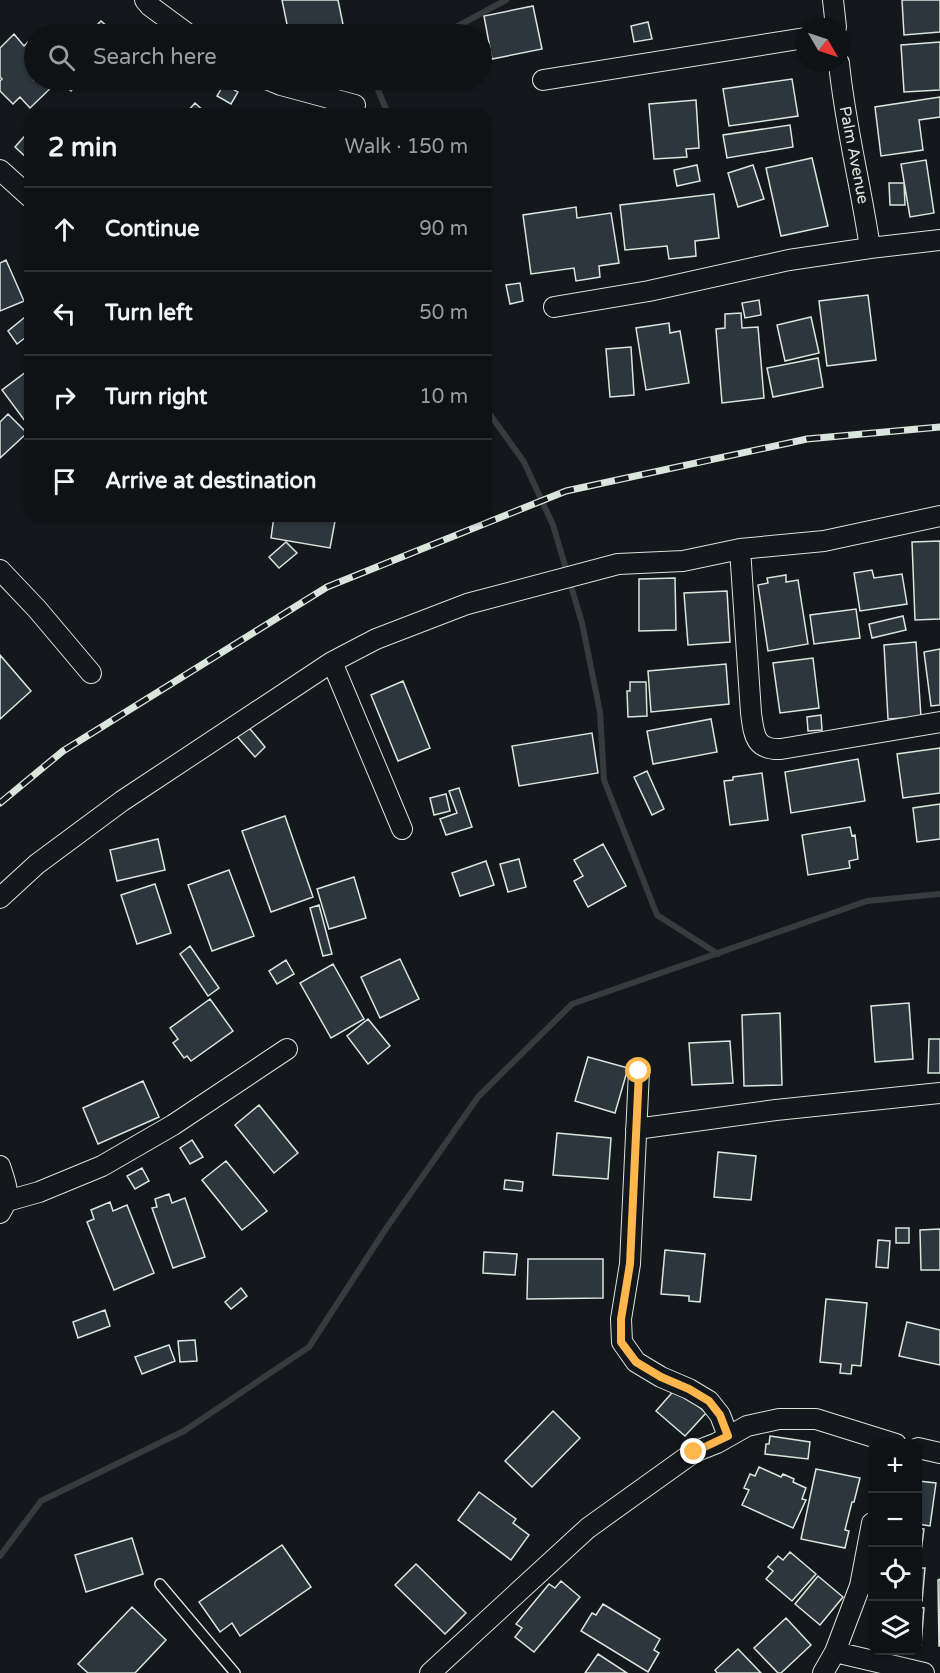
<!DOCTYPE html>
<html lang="en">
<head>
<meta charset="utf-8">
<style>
  body { margin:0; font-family:"Varela Round",sans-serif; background:#1d2022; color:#f1f3f6 }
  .controls { position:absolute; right:18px; bottom:18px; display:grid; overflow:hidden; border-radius:12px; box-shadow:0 2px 4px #0004 }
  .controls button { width:54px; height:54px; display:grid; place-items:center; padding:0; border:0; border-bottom:2px solid #2f3234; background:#0f1215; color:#f1f3f6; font:30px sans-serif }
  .compass { position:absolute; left:796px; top:18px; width:54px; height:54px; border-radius:50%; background:#0f1215; box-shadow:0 2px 4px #0004; rotate:129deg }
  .stop { position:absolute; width:18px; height:18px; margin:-14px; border:4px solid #ffb74d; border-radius:50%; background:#fff }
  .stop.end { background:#ffb74d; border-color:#fff; box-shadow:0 2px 6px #0008 }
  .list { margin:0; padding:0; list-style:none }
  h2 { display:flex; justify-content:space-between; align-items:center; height:78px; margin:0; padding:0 24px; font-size:26px }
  h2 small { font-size:20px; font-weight:400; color:#9b9ea0 }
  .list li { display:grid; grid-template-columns:39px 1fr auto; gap:18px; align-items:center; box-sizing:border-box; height:84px; padding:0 24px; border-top:2px solid #2f3234 }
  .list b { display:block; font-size:22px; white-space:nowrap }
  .list em { font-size:20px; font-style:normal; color:#9b9ea0 }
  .icon { flex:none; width:33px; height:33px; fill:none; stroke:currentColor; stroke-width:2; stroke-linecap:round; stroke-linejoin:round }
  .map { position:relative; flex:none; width:940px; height:1673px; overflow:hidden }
  .search { position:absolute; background:#0f1215; box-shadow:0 2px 4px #0004; left:24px; top:24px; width:468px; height:66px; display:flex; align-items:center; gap:15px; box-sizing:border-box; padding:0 21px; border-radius:33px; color:#9b9ea0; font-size:22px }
  .panel { position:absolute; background:#0f1215; box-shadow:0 2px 4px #0004; left:24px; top:108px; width:468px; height:414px; border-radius:18px }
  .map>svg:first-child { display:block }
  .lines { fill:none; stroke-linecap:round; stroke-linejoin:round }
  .stream { stroke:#363b3e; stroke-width:6 }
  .building { fill:#2c363c; stroke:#d8e6dc; stroke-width:1.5 }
  .lane-casing { stroke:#d8e6dc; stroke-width:12 }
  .street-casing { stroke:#d8e6dc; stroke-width:22 }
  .lane { stroke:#14181c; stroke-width:9 }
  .street { stroke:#14181c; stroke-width:20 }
  .rail-casing { stroke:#d8e6dc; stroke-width:7 }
  .rail { stroke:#14181c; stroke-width:4.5; stroke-dasharray:14; stroke-linecap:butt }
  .route { stroke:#ffb74d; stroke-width:8 }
  .labels { text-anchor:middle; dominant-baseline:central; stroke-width:4.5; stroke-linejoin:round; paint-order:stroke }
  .street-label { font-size:16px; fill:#d8e6dc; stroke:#14181c }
</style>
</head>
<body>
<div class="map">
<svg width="940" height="1673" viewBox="0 0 940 1673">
  <rect width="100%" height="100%" fill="#14181c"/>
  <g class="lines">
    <path class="stream" d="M 443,34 L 506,0
      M 374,80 L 388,114
      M 486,409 L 524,462 L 553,525 L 582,623 L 600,712 L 604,780 L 657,915 L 718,954
      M 0,1556 L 41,1501 L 184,1431 L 309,1347 L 385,1230 L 478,1097 L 572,1004 L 867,901 L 940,894"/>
  </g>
  <path class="building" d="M 282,0 L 338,0 L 345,34 L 289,34 Z
    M 902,0 L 940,0 L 940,32 L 904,35 Z
    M 533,6 L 542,49 L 492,59 L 484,16 Z
    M 101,21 L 116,34 L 88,34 Z
    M 648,22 L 652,39 L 634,42 L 631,26 Z
    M 14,34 L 24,46 L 28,42 L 34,48 L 34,80 L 56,80 L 58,81 L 30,108 L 20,97 L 13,104 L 0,91 L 0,81 L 2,79 L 0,77 L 0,48 Z
    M 940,42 L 940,90 L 904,92 L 901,45 Z
    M 792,79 L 798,116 L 729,126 L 723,89 Z
    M 58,80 L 78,80 L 80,81 L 71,91 Z
    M 326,80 L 354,80 L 328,86 Z
    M 224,84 L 238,92 L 231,104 L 217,96 Z
    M 940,97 L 940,117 L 919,120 L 923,150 L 881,156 L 875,107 Z
    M 696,100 L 699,148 L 686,149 L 687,157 L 654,159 L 649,104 Z
    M 195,103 L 207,114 L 185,114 Z
    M 790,125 L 793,147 L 727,158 L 723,135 Z
    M 30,130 L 30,158 L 28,159 L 15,147 Z
    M 812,158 L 828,226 L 781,236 L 766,168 Z
    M 926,160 L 934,213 L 910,217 L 901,164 Z
    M 697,165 L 700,181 L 677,186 L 674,170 Z
    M 753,165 L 764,199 L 738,207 L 728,173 Z
    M 889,183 L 904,183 L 905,205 L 890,205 Z
    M 714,194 L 719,238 L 695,241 L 696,256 L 669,259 L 667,246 L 625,250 L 620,205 Z
    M 576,207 L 577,218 L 611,213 L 619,263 L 599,266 L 600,277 L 576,281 L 574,268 L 531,274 L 523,215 Z
    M 6,260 L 24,301 L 0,311 L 0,263 Z
    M 520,283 L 523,301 L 510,304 L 506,285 Z
    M 868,295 L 876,360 L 827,366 L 819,301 Z
    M 759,300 L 761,315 L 745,318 L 742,303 Z
    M 741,313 L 742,328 L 758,327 L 764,398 L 722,403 L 716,329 L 725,328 L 725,314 Z
    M 25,317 L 30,323 L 30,334 L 17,344 L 8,331 Z
    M 811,317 L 819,353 L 785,361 L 777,325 Z
    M 669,323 L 670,333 L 680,331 L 689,383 L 646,390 L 636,328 Z
    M 631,347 L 634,395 L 610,397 L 606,349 Z
    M 818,358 L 823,387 L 773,397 L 767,368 Z
    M 30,369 L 30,417 L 25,421 L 2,390 Z
    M 8,414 L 27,433 L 0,458 L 0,422 Z
    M 274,516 L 336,516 L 330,548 L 271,538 Z
    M 940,541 L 940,619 L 915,620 L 912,542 Z
    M 286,542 L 297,553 L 279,568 L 269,557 Z
    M 872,570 L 874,578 L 902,574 L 907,604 L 860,611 L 854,573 Z
    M 786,575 L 786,582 L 798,580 L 808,644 L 768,651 L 758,585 L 768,583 L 767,578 Z
    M 675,578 L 676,630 L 639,631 L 639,579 Z
    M 727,591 L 730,642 L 688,645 L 684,593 Z
    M 856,609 L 860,638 L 814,644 L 810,615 Z
    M 903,616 L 906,630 L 872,638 L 869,624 Z
    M 916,642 L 921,717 L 888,719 L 884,645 Z
    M 940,649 L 940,705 L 931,706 L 924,652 Z
    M 0,655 L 31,691 L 0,719 Z
    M 813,658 L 819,708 L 780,713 L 773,663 Z
    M 726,664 L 729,704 L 651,712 L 648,671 Z
    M 403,681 L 430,748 L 398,761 L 371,695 Z
    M 630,682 L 646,682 L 647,716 L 628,717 L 627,691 L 630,691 Z
    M 821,715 L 822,730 L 808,731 L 807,717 Z
    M 711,719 L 717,752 L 653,764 L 647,731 Z
    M 246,724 L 265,747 L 255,757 L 235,734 Z
    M 592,733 L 598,773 L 519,786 L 512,746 Z
    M 940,748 L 940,793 L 903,798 L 897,754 Z
    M 858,759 L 865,801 L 791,813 L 785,772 Z
    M 647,771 L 664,809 L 652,815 L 634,777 Z
    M 762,773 L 768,820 L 730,825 L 724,781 L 733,780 L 733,777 Z
    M 459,788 L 472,827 L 446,835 L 440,819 L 457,813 L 449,791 Z
    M 446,794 L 450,811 L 434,815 L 430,798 Z
    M 940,804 L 940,839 L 917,842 L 913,808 Z
    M 285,816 L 313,897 L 271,912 L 242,831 Z
    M 850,827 L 852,836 L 855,835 L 858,859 L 849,861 L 850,868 L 808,875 L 802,835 Z
    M 158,839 L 165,870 L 117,881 L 110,850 Z
    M 603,844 L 626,886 L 588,907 L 574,881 L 583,876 L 574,860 Z
    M 519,859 L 526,887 L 508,892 L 500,864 Z
    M 486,861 L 494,885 L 460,896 L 452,873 Z
    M 229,870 L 254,936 L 212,951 L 188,885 Z
    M 354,877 L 366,918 L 329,929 L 317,889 Z
    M 155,884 L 171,933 L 137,944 L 121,895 Z
    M 319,905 L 332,954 L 323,956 L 310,908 Z
    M 190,946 L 219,988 L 208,996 L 180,954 Z
    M 400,959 L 419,999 L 380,1018 L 361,977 Z
    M 286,960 L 294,974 L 277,984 L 269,971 Z
    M 333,964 L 364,1019 L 331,1038 L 300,983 Z
    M 210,999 L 233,1031 L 191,1061 L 187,1056 L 184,1058 L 173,1043 L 178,1039 L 170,1028 Z
    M 909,1003 L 913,1059 L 875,1062 L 871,1006 Z
    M 780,1013 L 782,1085 L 744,1086 L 742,1015 Z
    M 368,1019 L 390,1046 L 368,1064 L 347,1036 Z
    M 929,1039 L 940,1039 L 940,1073 L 928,1073 Z
    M 730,1041 L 733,1083 L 692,1085 L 689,1043 Z
    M 588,1057 L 628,1068 L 615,1113 L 575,1101 Z
    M 143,1081 L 159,1117 L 98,1144 L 83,1108 Z
    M 259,1105 L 298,1153 L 274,1173 L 235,1125 Z
    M 557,1133 L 611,1138 L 608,1179 L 553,1175 Z
    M 192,1140 L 203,1157 L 190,1164 L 180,1148 Z
    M 718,1152 L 756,1156 L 751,1200 L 714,1197 Z
    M 226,1161 L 267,1211 L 242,1230 L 202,1180 Z
    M 142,1168 L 149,1181 L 135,1189 L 127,1176 Z
    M 505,1180 L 523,1182 L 522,1191 L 504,1189 Z
    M 169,1194 L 172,1203 L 185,1198 L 205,1257 L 173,1268 L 152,1208 L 157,1207 L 155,1199 Z
    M 110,1202 L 113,1211 L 127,1205 L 154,1273 L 114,1290 L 87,1222 L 94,1219 L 91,1210 Z
    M 896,1228 L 909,1228 L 909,1243 L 896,1243 Z
    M 940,1229 L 940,1270 L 921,1270 L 920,1230 Z
    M 878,1240 L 890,1241 L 888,1268 L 876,1267 Z
    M 665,1250 L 705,1254 L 700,1302 L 689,1301 L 689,1296 L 661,1294 Z
    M 484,1252 L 517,1254 L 515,1275 L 483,1273 Z
    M 528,1259 L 603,1259 L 603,1298 L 527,1299 Z
    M 241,1288 L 247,1296 L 231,1309 L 225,1302 Z
    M 826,1299 L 867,1303 L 861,1366 L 852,1365 L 851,1374 L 840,1373 L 841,1364 L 820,1362 Z
    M 105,1310 L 110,1326 L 78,1338 L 73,1322 Z
    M 907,1322 L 940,1330 L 940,1365 L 899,1356 Z
    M 195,1340 L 197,1361 L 180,1362 L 178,1341 Z
    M 169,1345 L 175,1361 L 142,1374 L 135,1357 Z
    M 677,1387 L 706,1413 L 685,1436 L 656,1411 Z
    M 553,1411 L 580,1438 L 532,1487 L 505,1461 Z
    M 770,1436 L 810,1442 L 808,1459 L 765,1454 L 766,1444 L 769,1444 Z
    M 759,1467 L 781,1477 L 783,1474 L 794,1479 L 793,1482 L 806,1488 L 802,1499 L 806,1500 L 793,1528 L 742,1505 L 749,1490 L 744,1488 L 750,1474 L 755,1476 Z
    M 816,1469 L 860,1478 L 854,1502 L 852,1502 L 845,1530 L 849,1531 L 845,1548 L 801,1539 Z
    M 918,1481 L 936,1483 L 930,1526 L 918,1524 Z
    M 479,1492 L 516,1519 L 513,1523 L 529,1535 L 511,1560 L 458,1520 Z
    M 918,1528 L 924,1529 L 920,1559 L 918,1559 Z
    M 132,1538 L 143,1574 L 86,1592 L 75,1555 Z
    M 282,1545 L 311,1587 L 240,1636 L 232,1623 L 220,1632 L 199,1602 Z
    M 790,1552 L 816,1574 L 792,1601 L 766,1579 L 773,1571 L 768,1567 L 778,1556 L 783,1560 Z
    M 416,1564 L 466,1613 L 445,1634 L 395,1585 Z
    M 918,1568 L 925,1568 L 922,1601 L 918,1600 Z
    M 818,1576 L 843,1597 L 820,1625 L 795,1604 Z
    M 940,1579 L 940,1646 L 939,1646 L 938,1580 Z
    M 561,1581 L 580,1597 L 534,1652 L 515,1637 L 522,1628 L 516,1624 L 549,1584 L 555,1588 Z
    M 603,1604 L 660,1639 L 654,1650 L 659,1653 L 648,1672 L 581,1631 L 592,1613 L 596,1615 Z
    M 132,1607 L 166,1640 L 135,1673 L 88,1673 L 78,1664 Z
    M 918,1607 L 924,1608 L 921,1645 L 918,1645 Z
    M 786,1618 L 811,1645 L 781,1673 L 778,1673 L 754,1648 Z
    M 738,1649 L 761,1673 L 717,1673 L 715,1670 Z
    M 598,1654 L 627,1673 L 585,1673 Z"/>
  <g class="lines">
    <defs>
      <path id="lane" d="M 160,1584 L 235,1673"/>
      <path id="street" d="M 145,0 L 150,6 L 188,34
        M 833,0 L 836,27
        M 839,63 C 845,125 861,186 870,248
        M 269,80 L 281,85 L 355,105
        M 543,80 L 805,38
        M 0,170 L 30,197
        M 554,307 L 649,291 L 789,260 L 870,248 L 940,240
        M 740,549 L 751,713 C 754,734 754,750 781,749 L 940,722
        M 0,570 L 37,609 L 91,673
        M 332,662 L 402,829
        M 0,898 L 37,864 L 122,801 L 332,662 L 376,639 L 467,604 L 618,564 L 683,561 L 740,549 L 824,541 L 940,516
        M 639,1071 L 630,1264 L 621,1319 L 622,1342 L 636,1362 L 661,1377 L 689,1389 L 709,1401 L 720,1415 L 728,1436
        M 636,1129 L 776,1110 L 940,1093
        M 0,1166 C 6,1185 12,1195 0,1213
        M 7,1201 L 39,1192 L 102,1166 L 173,1125 L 287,1049
        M 918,1448 L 940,1453
        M 835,1652 L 924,1673
        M 430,1673 L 588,1528 L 694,1452 L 717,1443 L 747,1426 L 779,1419 L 816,1419 L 896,1444
        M 823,1673 L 835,1652 L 860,1586 L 872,1523"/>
    </defs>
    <use href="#lane" class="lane-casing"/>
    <use href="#street" class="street-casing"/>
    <use href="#lane" class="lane"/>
    <use href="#street" class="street"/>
    <defs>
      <path id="rail" d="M 0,803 L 63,751 L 327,587 L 566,491 L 807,439 L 940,427"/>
    </defs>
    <use href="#rail" class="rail-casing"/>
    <use href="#rail" class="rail"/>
  </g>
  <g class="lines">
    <path class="route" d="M 639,1071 L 630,1264 L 621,1319 L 621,1342 L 636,1362 L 661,1377 L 689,1389 L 709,1401 L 720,1415 L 728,1436 L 694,1452"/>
  </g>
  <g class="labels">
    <g class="street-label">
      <text transform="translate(854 155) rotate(79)">Palm Avenue</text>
    </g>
  </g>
</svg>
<div class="controls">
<button>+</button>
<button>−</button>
<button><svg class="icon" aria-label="locate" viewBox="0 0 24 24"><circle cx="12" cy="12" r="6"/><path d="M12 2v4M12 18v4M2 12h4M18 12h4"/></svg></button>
<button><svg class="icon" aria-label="layers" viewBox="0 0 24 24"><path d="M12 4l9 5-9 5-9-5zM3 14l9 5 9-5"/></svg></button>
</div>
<svg class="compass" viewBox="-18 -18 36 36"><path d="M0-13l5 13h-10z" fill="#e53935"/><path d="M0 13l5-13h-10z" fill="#9b9ea0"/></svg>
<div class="stop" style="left:639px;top:1071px"></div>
<div class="stop end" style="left:694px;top:1452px"></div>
<div class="search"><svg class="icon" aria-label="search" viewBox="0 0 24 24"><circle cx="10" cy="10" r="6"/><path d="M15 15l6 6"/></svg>Search here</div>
<section class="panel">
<h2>2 min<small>Walk · 150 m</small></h2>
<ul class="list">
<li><svg class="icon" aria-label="ahead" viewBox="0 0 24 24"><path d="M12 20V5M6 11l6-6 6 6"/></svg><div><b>Continue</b></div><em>90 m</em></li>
<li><svg class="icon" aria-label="left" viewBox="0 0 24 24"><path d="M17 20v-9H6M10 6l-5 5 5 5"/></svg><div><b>Turn left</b></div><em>50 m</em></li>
<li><svg class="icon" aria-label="right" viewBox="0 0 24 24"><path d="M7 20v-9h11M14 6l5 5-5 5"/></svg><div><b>Turn right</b></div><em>10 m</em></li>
<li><svg class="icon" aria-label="arrive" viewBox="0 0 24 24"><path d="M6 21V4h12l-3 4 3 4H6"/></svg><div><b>Arrive at destination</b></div></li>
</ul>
</section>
</div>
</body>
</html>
